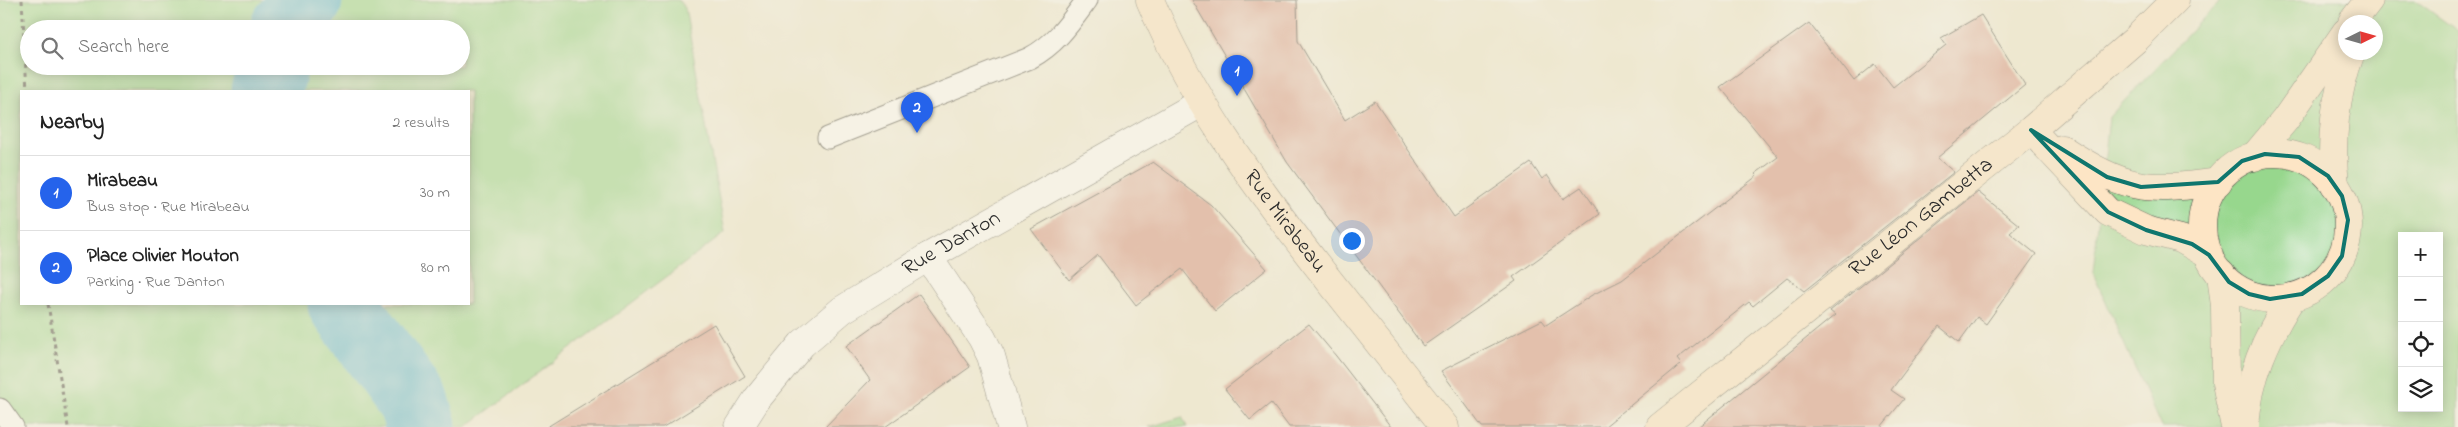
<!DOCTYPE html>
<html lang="en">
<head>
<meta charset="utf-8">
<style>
  body { margin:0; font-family:"Indie Flower",sans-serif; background:#f2f2f2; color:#222 }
  .controls { position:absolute; right:15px; bottom:15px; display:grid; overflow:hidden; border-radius:0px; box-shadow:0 2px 12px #0003 }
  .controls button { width:45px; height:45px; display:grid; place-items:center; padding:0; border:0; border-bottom:1px solid #e0e0e0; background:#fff; color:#222; font:25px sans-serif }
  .compass { position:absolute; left:2338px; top:15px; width:45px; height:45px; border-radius:50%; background:#fff; box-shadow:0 2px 12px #0003; rotate:85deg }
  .you { position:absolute; left:1351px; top:240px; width:18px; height:18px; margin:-12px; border:4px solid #fff; border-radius:50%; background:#1a73e8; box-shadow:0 0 0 8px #1a73e833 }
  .badge { display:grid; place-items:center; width:32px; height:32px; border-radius:50%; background:#2563eb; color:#fff; font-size:16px; font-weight:700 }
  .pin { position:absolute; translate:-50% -41px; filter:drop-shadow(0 1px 2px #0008) }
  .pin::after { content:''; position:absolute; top:26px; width:18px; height:15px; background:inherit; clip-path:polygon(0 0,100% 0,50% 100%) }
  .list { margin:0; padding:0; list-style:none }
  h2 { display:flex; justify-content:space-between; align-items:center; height:65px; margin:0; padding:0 20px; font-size:21px }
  h2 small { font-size:16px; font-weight:400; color:#767676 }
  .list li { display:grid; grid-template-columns:32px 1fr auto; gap:15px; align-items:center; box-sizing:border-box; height:75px; padding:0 20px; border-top:1px solid #e0e0e0 }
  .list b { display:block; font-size:19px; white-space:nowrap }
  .list p { margin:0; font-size:16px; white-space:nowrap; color:#767676 }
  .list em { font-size:16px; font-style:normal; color:#767676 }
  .icon { flex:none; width:28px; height:28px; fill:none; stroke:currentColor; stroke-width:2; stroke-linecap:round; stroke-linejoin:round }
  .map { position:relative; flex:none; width:2458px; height:427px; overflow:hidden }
  .search { position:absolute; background:#fff; box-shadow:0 2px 12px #0003; left:20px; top:20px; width:450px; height:55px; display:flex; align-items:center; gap:12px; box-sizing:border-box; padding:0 18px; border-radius:28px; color:#767676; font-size:19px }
  .panel { position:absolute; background:#fff; box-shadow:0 2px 12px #0003; left:20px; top:90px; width:450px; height:215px; border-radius:0px }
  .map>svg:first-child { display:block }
  .green { fill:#97d78d; stroke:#61815c; fill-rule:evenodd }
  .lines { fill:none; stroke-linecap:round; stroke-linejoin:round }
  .river { stroke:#53b3d2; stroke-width:71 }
  .building { fill:#d59181 }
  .lane-casing { stroke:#484744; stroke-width:23 }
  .street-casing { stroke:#484744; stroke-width:29 }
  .secondary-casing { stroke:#484744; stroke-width:29 }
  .path { stroke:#484744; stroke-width:3; stroke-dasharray:4 4; stroke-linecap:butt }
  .lane { stroke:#fff; stroke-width:21 }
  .street { stroke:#fff; stroke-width:28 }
  .secondary { stroke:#fde5c5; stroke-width:28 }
  .marked { fill:none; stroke:#0f766e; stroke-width:4; stroke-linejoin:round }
  .labels { text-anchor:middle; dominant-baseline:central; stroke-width:4; stroke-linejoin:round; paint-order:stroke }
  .street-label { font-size:22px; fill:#2b2b2b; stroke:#f6f6f2 }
</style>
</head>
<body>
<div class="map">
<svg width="2458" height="427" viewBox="0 0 2458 427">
  <rect width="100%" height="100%" fill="#f6f6f2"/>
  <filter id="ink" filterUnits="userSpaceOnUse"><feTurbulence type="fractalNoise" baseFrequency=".02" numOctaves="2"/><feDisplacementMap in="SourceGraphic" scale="10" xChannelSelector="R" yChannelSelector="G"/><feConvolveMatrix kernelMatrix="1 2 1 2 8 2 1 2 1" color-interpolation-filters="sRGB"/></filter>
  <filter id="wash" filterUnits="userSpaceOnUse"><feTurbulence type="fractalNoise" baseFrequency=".0096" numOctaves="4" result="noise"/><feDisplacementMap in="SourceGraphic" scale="20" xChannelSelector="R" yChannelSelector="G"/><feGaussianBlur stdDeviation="1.12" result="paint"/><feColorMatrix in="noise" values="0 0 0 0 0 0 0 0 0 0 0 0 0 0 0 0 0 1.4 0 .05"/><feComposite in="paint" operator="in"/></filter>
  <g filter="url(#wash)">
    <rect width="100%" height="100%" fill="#eee8d0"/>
    <path class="green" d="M 0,0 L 678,0 L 685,8 L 725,233 L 466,427 L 0,427 ZM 29,29 L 461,29 L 461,66 L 29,66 ZM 21,91 L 469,91 L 469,304 L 21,304 Z
      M 2221,0 L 2415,0 L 2458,31 L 2458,427 L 2161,427 L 2093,273 L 2109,117 ZM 2346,22 L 2376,22 L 2376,52 L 2346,52 ZM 2402,236 L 2439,236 L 2439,408 L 2402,408 Z
      M 1182,417 L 1187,427 L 1149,427 Z"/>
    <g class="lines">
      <path class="river" d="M 285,29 L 307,0
        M 266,91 L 273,66
        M 343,304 L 413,401 L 421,427"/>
    </g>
    <g id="blocks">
      <path class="building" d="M 1192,0 L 1297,0 L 1298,41 L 1345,120 L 1375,101 L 1454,217 L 1531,163 L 1542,179 L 1547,175 L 1563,199 L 1581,187 L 1600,214 L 1513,277 L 1516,281 L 1423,346 L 1287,162 Z
        M 1981,15 L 2025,85 L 1937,158 L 1954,172 L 1804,291 L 1787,278 L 1753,306 L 1749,302 L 1677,359 L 1681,364 L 1604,427 L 1482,427 L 1441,371 L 1542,320 L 1546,325 L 1592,295 L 1622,280 L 1757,176 L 1755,174 L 1778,157 L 1720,87 L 1809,23 L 1854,81 L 1875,64 L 1893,87 L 1946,45 L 1941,38 Z
        M 1153,162 L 1211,205 L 1267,269 L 1215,311 L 1182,269 L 1136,305 L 1098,255 L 1069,280 L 1031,229 Z
        M 1978,192 L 2019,225 L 2010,233 L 2036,254 L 1986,324 L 1977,317 L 1959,342 L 1939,326 L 1891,390 L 1904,399 L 1881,427 L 1698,427 L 1835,315 L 1830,311 Z
        M 919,294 L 970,367 L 885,427 L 825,427 L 870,380 L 846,346 Z
        M 714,324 L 745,376 L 670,423 L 663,427 L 547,427 Z
        M 1309,324 L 1336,356 L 1391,427 L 1289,427 L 1271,403 L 1250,420 L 1225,389 Z"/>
    </g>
  </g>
  <g filter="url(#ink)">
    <use href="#blocks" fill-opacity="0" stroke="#484744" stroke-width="1"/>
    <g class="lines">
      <defs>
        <path id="lane" d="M 828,138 L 1030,58 C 1056,44 1070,23 1087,0
          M 0,409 L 13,427"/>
        <g id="street">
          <path d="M 928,257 L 982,338 L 991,356 L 1011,427"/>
          <path id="s1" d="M 739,427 L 757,399 L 802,344 L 842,310 L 928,257 L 1201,103"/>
        </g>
        <g id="secondary">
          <path id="s2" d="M 1150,0 C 1191,98 1252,181 1316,264 C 1359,319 1402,373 1445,427"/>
          <path d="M 2352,22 L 2369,0"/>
          <path d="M 2031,130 L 2108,212 L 2146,230 L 2181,239 L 2209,255"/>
          <path d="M 2062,149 C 2125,190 2144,192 2218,182"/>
          <circle cx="2275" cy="226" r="73"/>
          <path d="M 2254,157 L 2285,120 L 2346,32"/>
          <path d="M 2335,185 C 2330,140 2335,95 2351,52"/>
          <path d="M 2221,274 L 2225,306 L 2226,383 L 2235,427"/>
          <path id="s3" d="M 1660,427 L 2031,130 L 2135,40 L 2175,0"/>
          <path d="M 2245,427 C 2248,378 2266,337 2292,297"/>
        </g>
      </defs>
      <use href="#lane" class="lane-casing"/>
      <use href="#street" class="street-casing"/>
      <use href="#secondary" class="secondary-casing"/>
      <path class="path" d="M 22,0 L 27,91
        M 48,304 L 68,427"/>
      <use href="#lane" class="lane"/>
      <use href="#street" class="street"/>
      <use href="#secondary" class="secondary"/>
    </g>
  </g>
  <path d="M0 0H2458V427H0ZM 2031,130 L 2107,177 L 2141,187 L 2218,182 L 2242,161 L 2265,154 L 2299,157 L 2328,176 L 2342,196 L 2348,220 L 2342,256 L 2328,276 L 2302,294 L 2270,299 L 2249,294 L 2229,282 L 2209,255 L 2192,244 L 2146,230 L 2108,212 Z" fill="#eee8d0" fill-opacity=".55" fill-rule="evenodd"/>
  <path class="marked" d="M 2031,130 L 2107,177 L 2141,187 L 2218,182 L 2242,161 L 2265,154 L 2299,157 L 2328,176 L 2342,196 L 2348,220 L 2342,256 L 2328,276 L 2302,294 L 2270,299 L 2249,294 L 2229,282 L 2209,255 L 2192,244 L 2146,230 L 2108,212 Z"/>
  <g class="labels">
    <g class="street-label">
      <text stroke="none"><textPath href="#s3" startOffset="335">Rue Léon Gambetta</textPath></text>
      <text stroke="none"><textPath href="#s2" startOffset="260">Rue Mirabeau</textPath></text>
      <text stroke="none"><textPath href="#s1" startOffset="285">Rue Danton</textPath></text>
    </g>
  </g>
</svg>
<div class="controls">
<button>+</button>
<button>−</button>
<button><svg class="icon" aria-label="locate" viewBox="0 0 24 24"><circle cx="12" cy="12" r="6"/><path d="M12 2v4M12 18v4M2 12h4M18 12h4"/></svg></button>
<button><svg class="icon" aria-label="layers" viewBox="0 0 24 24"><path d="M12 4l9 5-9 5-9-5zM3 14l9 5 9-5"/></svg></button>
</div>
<svg class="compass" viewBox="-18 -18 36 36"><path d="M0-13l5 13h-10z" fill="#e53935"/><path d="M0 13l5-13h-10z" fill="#767676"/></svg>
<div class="you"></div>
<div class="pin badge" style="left:1237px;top:96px">1</div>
<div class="pin badge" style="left:917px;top:133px">2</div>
<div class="search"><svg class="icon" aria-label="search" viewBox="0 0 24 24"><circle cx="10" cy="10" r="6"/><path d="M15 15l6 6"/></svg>Search here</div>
<section class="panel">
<h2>Nearby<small>2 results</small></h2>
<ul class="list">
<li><span class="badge">1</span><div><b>Mirabeau</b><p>Bus stop · Rue Mirabeau</p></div><em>30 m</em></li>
<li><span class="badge">2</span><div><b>Place Olivier Mouton</b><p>Parking · Rue Danton</p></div><em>80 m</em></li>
</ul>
</section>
</div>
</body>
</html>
